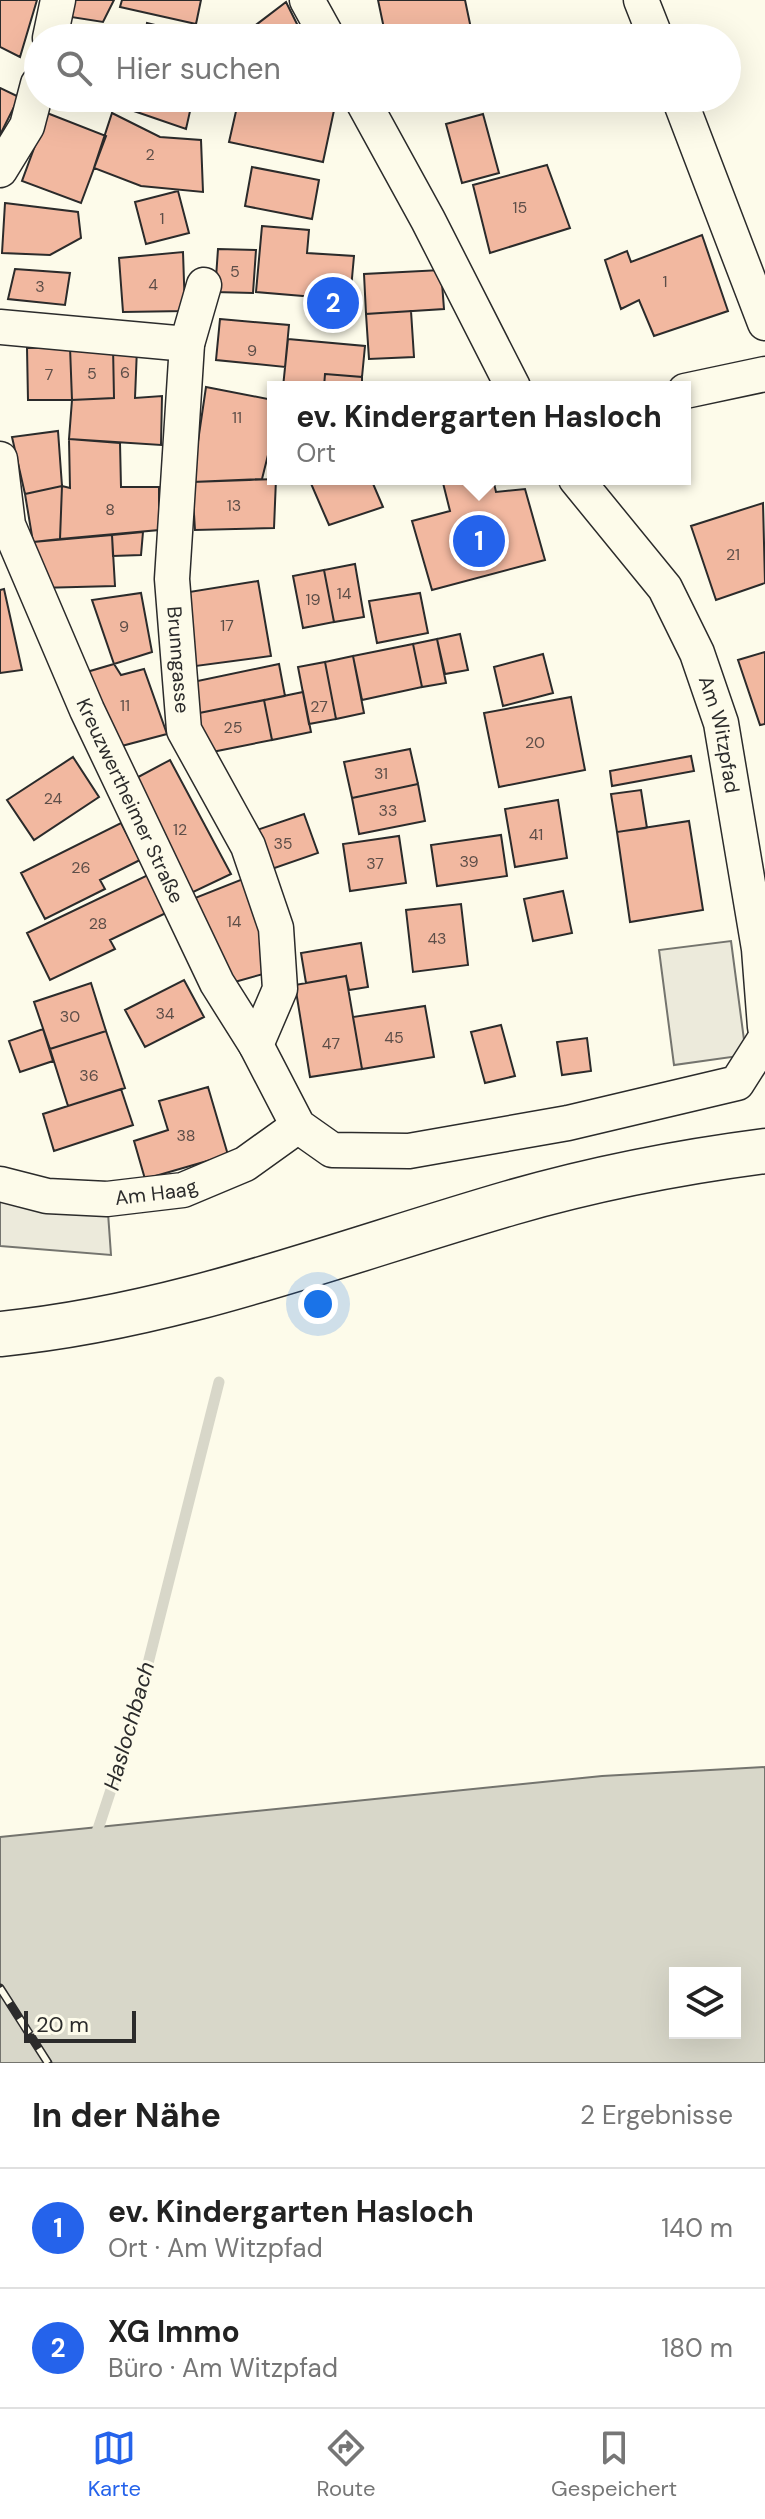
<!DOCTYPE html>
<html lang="de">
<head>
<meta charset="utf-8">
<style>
  body { margin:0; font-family:"DM Sans",sans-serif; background:#f2f2f2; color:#222 }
  .controls { position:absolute; right:24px; bottom:24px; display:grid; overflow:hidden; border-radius:0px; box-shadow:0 8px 32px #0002 }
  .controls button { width:72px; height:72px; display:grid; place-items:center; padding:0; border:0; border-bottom:2px solid #e0e0e0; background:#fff; color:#222; font:40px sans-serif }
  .scale { position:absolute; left:24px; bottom:20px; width:112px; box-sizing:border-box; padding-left:8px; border:4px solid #2b2b2b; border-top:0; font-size:22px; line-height:28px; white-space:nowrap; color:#2b2b2b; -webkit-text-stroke:6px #fdfbea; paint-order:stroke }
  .you { position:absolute; left:318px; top:1304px; width:28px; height:28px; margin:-20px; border:6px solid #fff; border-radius:50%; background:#1a73e8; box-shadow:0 0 0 12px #1a73e833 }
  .badge { display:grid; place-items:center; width:52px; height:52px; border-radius:50%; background:#2563eb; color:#fff; font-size:26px; font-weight:700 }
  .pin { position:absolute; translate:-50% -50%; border:4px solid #fff; box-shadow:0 2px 8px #0006 }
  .popup { position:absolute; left:267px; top:381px; width:424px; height:104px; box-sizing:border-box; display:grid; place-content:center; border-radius:0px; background:#fff; filter:drop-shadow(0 2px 6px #0005); font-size:26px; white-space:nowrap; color:#767676 }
  .popup b { font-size:30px; color:#222 }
  .popup::after { content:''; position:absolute; left:50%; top:100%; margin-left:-16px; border:16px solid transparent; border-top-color:#fff }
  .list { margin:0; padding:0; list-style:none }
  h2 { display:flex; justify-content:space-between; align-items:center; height:104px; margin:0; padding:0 32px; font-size:34px }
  h2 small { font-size:26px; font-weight:400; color:#767676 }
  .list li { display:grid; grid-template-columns:52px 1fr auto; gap:24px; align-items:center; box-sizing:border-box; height:120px; padding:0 32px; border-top:2px solid #e0e0e0 }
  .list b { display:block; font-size:30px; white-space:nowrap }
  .list p { margin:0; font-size:26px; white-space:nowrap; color:#767676 }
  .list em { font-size:26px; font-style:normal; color:#767676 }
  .icon { flex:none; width:44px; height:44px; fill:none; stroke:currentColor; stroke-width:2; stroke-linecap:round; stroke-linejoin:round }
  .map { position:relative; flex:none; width:765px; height:2063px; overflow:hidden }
  .search { position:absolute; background:#fff; box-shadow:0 8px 32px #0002; left:24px; right:24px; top:24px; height:88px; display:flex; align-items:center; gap:20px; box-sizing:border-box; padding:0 28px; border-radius:44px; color:#767676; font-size:30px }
  .sheet { height:344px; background:#fff }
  nav { display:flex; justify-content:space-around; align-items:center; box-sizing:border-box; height:112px; border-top:2px solid #e0e0e0; background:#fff; font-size:22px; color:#767676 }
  nav a { display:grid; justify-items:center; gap:4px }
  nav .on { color:#2563eb }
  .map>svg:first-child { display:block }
  .parking { fill:#eceadb; stroke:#74746e; stroke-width:2 }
  .water { fill:#d8d7c9; stroke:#74746e; stroke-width:2; fill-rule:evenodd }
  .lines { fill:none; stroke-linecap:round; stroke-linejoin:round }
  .stream { stroke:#d8d7c9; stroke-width:11 }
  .building { fill:#f2b8a0; stroke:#2b2b2b; stroke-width:2 }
  .minor-casing { stroke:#2b2b2b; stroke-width:37 }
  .secondary-casing { stroke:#2b2b2b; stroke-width:47 }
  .minor { stroke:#fdfbea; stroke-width:34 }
  .secondary { stroke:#fdfbea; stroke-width:44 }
  .rail-casing { stroke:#2b2b2b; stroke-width:9 }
  .rail { stroke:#fdfbea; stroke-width:6; stroke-dasharray:18; stroke-linecap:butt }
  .labels { text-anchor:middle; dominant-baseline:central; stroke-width:6; stroke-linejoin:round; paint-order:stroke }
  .number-label { font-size:16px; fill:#5d4e48 }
  .street-label { font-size:20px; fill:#2b2b2b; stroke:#fdfbea }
  .water-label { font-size:22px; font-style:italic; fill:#2b2b2b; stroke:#fdfbea }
</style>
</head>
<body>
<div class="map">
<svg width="765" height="2063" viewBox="0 0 765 2063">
  <rect width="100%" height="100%" fill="#fdfbea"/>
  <path class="parking" d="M 731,941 L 746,1055 L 674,1065 L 659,950 Z
    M 0,1184 L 107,1199 L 111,1255 L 0,1246 Z"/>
  <path class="water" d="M 765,1767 L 765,2063 L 0,2063 L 0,1837 L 602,1776 ZM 675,1973 L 735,1973 L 735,2033 L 675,2033 Z"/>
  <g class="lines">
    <path class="stream" d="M 94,1841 L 133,1723 L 219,1382"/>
  </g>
  <path class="building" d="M 0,0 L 37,0 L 20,57 L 0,47 Z
    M 73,0 L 114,0 L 103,22 L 71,17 Z
    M 122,0 L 201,0 L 196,24 L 120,7 Z
    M 378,0 L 465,0 L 473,38 L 386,38 Z
    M 286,2 L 304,38 L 247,38 L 244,34 Z
    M 147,23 L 207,38 L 144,38 Z
    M 0,88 L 19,97 L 0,135 Z
    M 130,98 L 193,98 L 186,129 L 128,109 Z
    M 239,98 L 326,98 L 336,101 L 323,162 L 229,142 Z
    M 47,113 L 106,136 L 81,203 L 22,181 Z
    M 112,113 L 160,137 L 201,140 L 203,192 L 141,186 L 94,168 Z
    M 483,114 L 499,173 L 462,183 L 446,124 Z
    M 547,165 L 570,228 L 490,253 L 473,185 Z
    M 252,167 L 319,180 L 312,219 L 245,206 Z
    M 178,191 L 189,233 L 146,244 L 135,202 Z
    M 5,203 L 78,212 L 81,238 L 50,255 L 2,253 Z
    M 262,226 L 309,230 L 307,253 L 354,256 L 350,300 L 256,292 Z
    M 702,235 L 728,311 L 654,336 L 639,300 L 621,309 L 605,260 L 627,251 L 631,262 Z
    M 218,249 L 256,250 L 253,293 L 215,292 Z
    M 183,252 L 185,311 L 123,312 L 119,258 Z
    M 15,269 L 70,273 L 65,305 L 8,299 Z
    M 441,270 L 444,309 L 366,314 L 364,274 Z
    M 411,311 L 414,357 L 369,359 L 366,314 Z
    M 220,319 L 289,325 L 285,367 L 216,360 Z
    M 288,339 L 365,346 L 362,377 L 325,374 L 324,387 L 283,387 Z
    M 113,346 L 137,348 L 135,398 L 162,396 L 161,445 L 69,439 L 72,400 L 114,398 Z
    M 113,346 L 114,398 L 72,400 L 70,347 Z
    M 70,347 L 72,400 L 28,400 L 27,348 Z
    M 325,374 L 362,377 L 362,387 L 324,387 Z
    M 206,387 L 273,400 L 273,435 L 262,479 L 192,482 Z
    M 58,431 L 62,486 L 25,494 L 12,437 Z
    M 69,439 L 120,443 L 121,487 L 159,487 L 159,530 L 60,539 L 62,486 L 70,488 Z
    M 276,479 L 274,528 L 195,530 L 192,482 Z
    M 309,479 L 371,479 L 383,507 L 329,525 Z
    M 442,479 L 493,479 L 496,492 L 525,489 L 545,560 L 432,590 L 412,521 L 450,511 Z
    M 62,486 L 60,539 L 33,542 L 25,494 Z
    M 763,503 L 765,583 L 716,600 L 691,526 Z
    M 143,532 L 141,555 L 113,556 L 112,535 Z
    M 112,535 L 115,586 L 38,588 L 33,542 Z
    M 355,564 L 364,617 L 334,622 L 324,570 Z
    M 324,570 L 334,622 L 303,628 L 293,576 Z
    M 258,581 L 271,656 L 196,666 L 183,593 Z
    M 4,589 L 22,670 L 0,673 L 0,590 Z
    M 141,593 L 152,652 L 114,664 L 92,600 Z
    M 420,593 L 428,633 L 377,643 L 369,601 Z
    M 460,634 L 468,670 L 445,674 L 437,639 Z
    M 437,639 L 446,683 L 422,687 L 413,644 Z
    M 413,644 L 422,687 L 362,700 L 353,656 Z
    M 765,652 L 765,724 L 760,725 L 738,660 Z
    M 543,654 L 553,693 L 503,706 L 494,667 Z
    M 353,656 L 364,713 L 336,719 L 325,662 Z
    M 325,662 L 336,719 L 309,724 L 298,667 Z
    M 114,664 L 121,675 L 144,669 L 167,734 L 114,748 L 80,674 Z
    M 279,664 L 285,696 L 194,714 L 188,683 Z
    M 303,692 L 311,732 L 272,740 L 264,700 Z
    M 571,697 L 585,770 L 499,787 L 484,713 Z
    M 264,700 L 272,740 L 202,754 L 194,714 Z
    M 410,749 L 418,784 L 352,798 L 344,762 Z
    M 691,756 L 694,771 L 612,786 L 610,771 Z
    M 73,757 L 99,797 L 34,840 L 7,800 Z
    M 170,760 L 231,874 L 189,894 L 127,783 Z
    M 418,784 L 425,821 L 359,834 L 352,798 Z
    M 641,790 L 647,828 L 617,832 L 611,794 Z
    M 558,800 L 567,858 L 515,867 L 505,809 Z
    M 304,814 L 318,853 L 263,872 L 248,833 Z
    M 689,821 L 703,910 L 630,922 L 617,832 Z
    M 121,823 L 140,860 L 100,880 L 105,889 L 45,919 L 21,873 Z
    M 501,835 L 507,876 L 437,886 L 431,845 Z
    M 399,836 L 406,883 L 350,891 L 343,844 Z
    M 150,874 L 168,912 L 110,940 L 115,949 L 50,980 L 27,933 Z
    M 248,877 L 274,971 L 231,983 L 195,898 Z
    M 563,891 L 572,933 L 533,941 L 524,899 Z
    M 461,904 L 468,965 L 413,972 L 406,910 Z
    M 361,943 L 368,987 L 349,990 L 346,976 L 306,983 L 301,953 Z
    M 346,976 L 362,1069 L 310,1077 L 295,985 Z
    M 184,980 L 204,1017 L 145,1047 L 125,1010 Z
    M 91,983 L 106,1031 L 50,1049 L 34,1002 Z
    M 425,1006 L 434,1057 L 362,1069 L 353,1017 Z
    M 501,1025 L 515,1076 L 485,1083 L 471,1032 Z
    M 43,1029 L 53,1061 L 20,1072 L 9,1041 Z
    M 106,1031 L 125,1088 L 68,1106 L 50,1049 Z
    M 587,1038 L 591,1071 L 562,1075 L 557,1042 Z
    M 208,1087 L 228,1155 L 145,1179 L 134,1141 L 168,1130 L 159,1101 Z
    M 121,1089 L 133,1125 L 54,1151 L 43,1114 Z"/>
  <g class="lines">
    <defs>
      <g id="minor">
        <path d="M 307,0 L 328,38"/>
        <path d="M 641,0 L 656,38"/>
        <path d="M 50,38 L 58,0"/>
        <path d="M 361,98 L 428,220 L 513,387"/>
        <path d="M 679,98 L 765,323"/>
        <path d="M 0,170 L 27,126 L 38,84"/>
        <path id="s1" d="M 204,285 L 187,344 L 172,579 L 184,730 L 248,846 L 276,928 L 280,989 L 256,1045"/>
        <path d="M 0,327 L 187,344"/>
        <path d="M 685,391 L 765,374"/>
        <path id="s2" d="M 0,459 L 8,525 L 87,710 L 217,983 L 256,1045 L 298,1126 L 332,1150 L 409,1151 L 568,1123 L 737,1083 L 765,1039"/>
        <path id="s3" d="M 576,479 L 665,588 L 697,653 L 721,723 L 759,949 L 765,1027"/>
        <path id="s4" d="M 0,1184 L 47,1196 L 107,1199 L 183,1190 L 245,1164 L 298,1126"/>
      </g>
      <path id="secondary" d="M 0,1334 C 176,1317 341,1252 510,1203 C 593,1179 680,1162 765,1151"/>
    </defs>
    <use href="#minor" class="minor-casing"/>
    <use href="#secondary" class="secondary-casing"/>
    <use href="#minor" class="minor"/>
    <use href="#secondary" class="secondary"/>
    <defs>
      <path id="rail" d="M 0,1988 L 48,2063"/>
    </defs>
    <use href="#rail" class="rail-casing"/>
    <use href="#rail" class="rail"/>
  </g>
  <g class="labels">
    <g class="number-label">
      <text x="150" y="154">2</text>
      <text x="520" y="207">15</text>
      <text x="162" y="218">1</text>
      <text x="235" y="271">5</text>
      <text x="665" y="281">1</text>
      <text x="153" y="284">4</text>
      <text x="40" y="286">3</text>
      <text x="252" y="350">9</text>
      <text x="125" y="372">6</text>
      <text x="92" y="373">5</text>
      <text x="49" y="374">7</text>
      <text x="237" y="417">11</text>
      <text x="234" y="505">13</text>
      <text x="110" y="509">8</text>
      <text x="733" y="554">21</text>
      <text x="344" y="593">14</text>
      <text x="313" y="599">19</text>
      <text x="227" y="625">17</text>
      <text x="124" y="626">9</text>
      <text x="125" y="705">11</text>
      <text x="319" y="706">27</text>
      <text x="233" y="727">25</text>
      <text x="535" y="742">20</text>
      <text x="381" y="773">31</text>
      <text x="53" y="798">24</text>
      <text x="388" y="810">33</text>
      <text x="180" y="829">12</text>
      <text x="536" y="834">41</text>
      <text x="283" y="843">35</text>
      <text x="469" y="861">39</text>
      <text x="375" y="863">37</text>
      <text x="81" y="867">26</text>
      <text x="234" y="921">14</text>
      <text x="98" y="923">28</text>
      <text x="437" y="938">43</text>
      <text x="165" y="1013">34</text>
      <text x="70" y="1016">30</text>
      <text x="394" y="1037">45</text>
      <text x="331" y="1043">47</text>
      <text x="89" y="1075">36</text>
      <text x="186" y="1135">38</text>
    </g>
    <g class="street-label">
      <text stroke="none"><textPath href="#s1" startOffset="378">Brunngasse</textPath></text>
      <text stroke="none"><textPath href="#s3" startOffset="298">Am Witzpfad</textPath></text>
      <text stroke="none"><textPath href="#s2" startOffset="368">Kreuzwertheimer Straße</textPath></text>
      <text stroke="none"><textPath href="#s4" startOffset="158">Am Haag</textPath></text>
    </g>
    <g class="water-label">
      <text transform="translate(129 1726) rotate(-74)">Haslochbach</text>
    </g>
  </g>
</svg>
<div class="controls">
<button><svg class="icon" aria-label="layers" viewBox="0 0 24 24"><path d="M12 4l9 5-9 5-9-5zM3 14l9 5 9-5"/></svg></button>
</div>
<div class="scale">20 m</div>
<div class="you"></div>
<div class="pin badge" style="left:479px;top:541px">1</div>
<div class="popup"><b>ev. Kindergarten Hasloch</b>Ort</div>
<div class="pin badge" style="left:333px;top:303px">2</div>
<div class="search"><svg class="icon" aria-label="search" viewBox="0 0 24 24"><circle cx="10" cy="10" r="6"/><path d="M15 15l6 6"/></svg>Hier suchen</div>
</div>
<section class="sheet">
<h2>In der Nähe<small>2 Ergebnisse</small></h2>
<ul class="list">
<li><span class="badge">1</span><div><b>ev. Kindergarten Hasloch</b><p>Ort · Am Witzpfad</p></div><em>140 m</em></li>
<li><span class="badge">2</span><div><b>XG Immo</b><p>Büro · Am Witzpfad</p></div><em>180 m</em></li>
</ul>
</section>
<nav>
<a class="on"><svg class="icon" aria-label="map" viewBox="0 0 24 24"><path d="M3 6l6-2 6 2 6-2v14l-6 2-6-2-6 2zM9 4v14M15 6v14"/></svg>Karte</a>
<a><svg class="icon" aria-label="directions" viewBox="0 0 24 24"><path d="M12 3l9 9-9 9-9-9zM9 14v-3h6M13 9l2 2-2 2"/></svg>Route</a>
<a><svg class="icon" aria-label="saved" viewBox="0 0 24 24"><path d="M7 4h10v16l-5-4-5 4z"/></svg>Gespeichert</a>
</nav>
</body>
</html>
